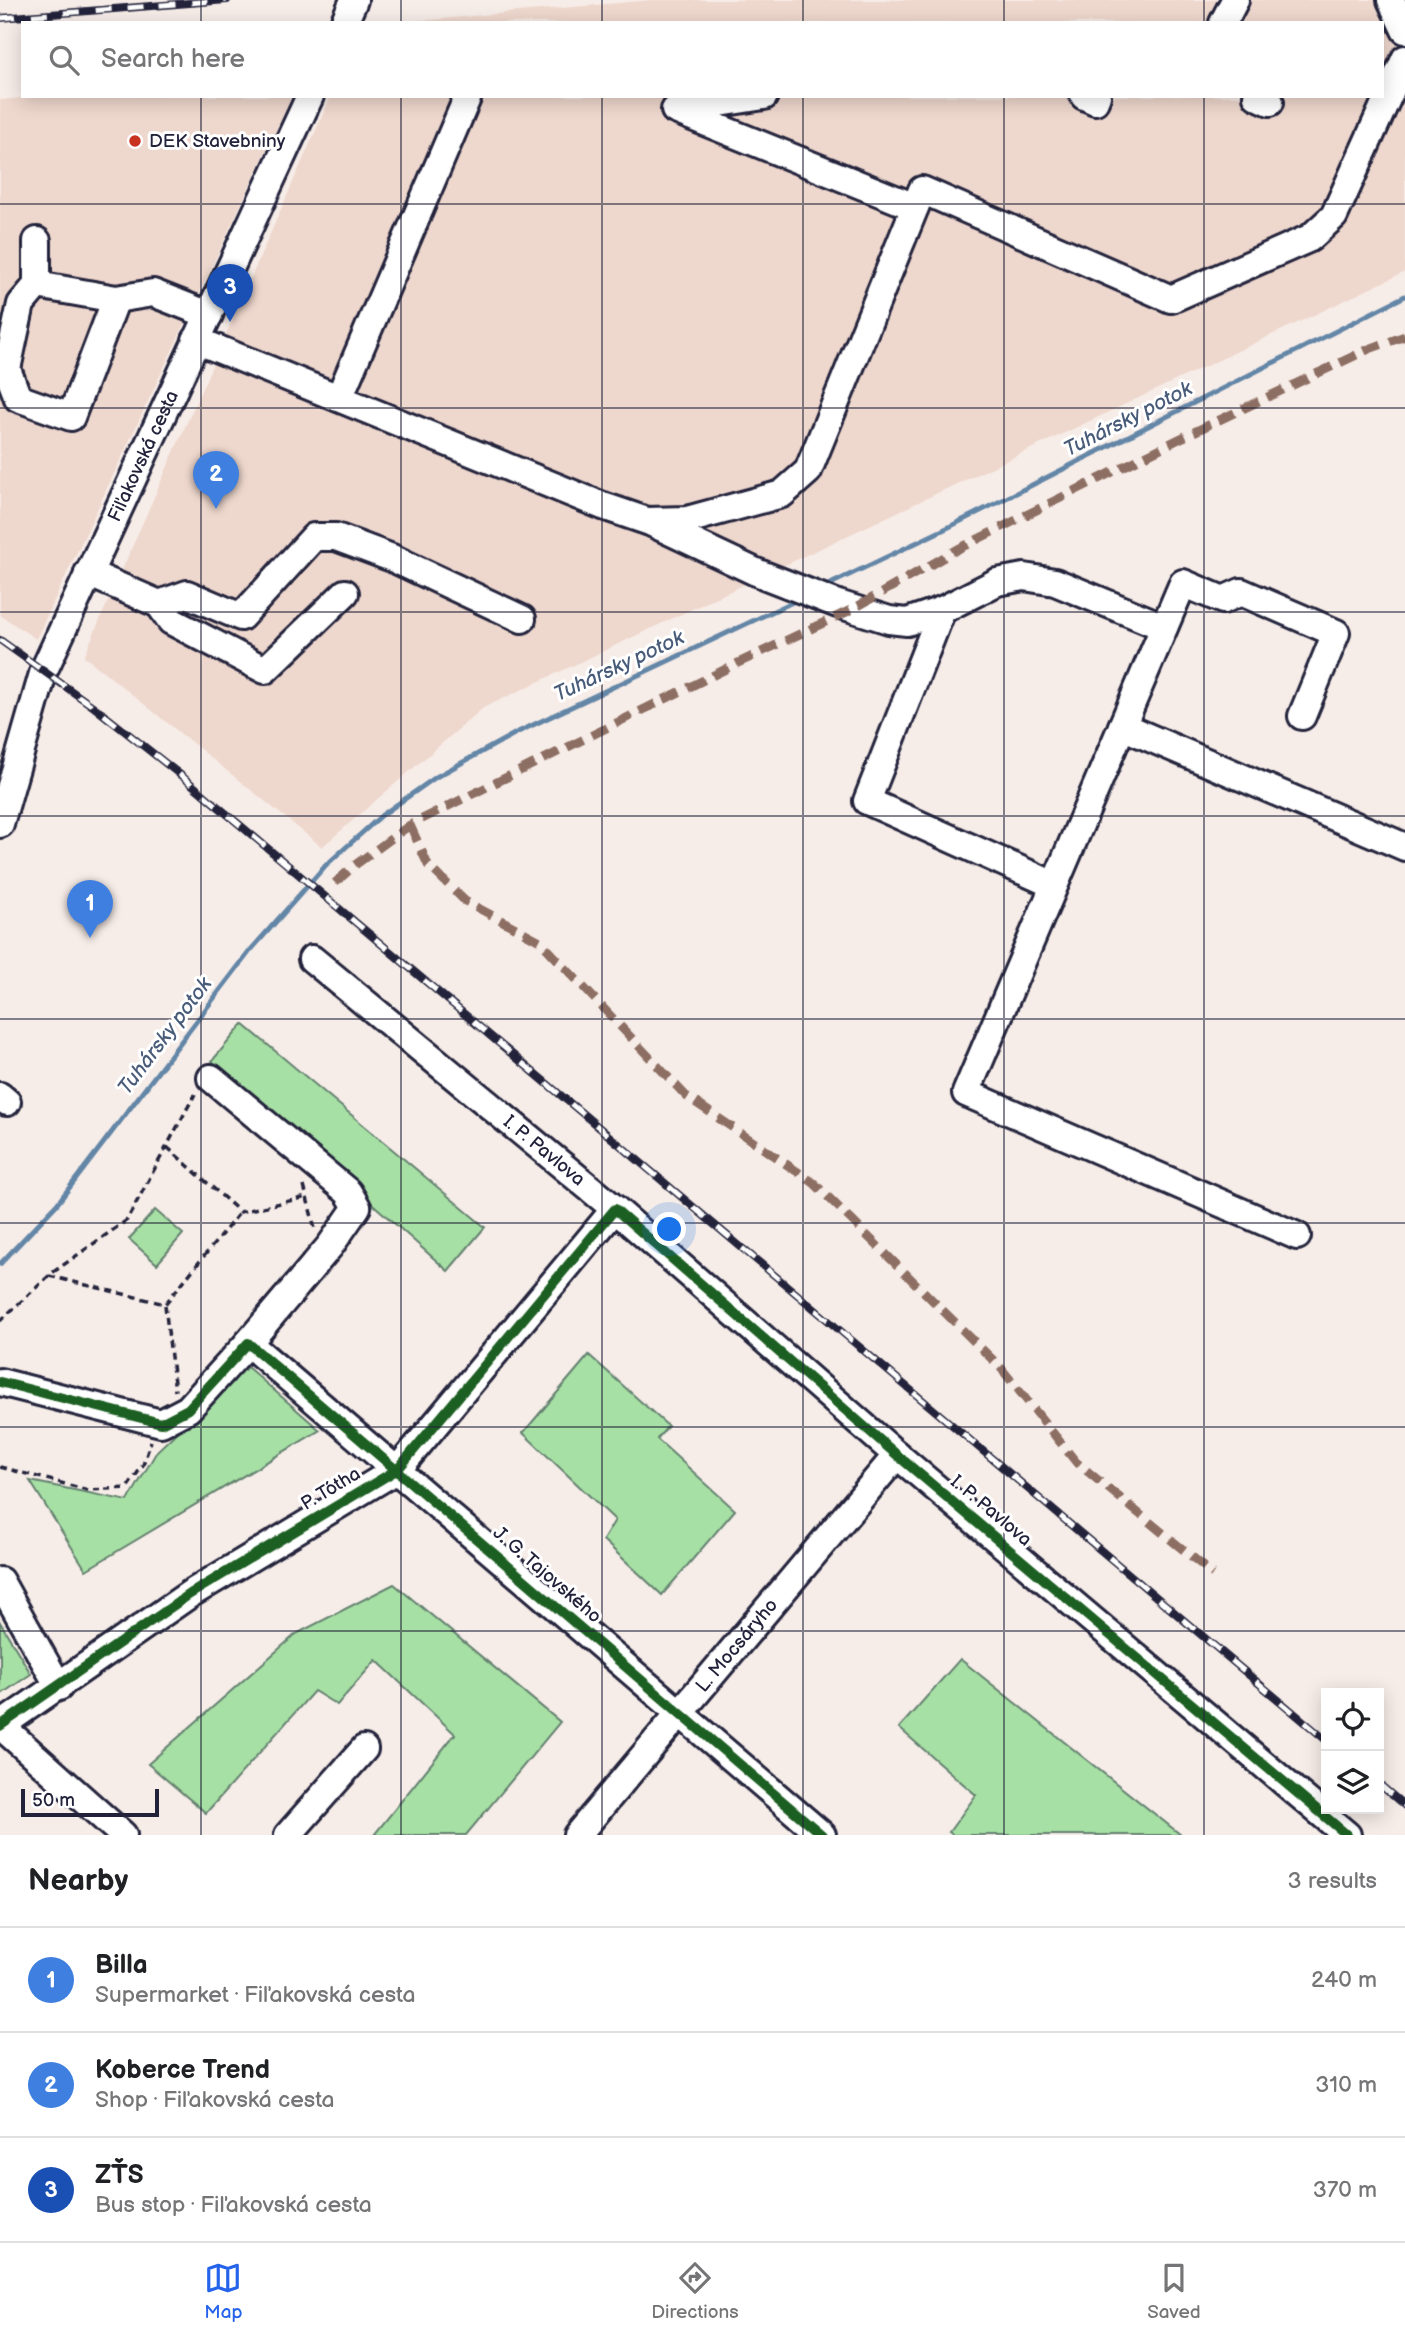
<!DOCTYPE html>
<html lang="en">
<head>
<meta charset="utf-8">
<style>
  body { margin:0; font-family:"Balsamiq Sans",sans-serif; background:#f2f2f2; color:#202124 }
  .controls { position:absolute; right:21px; bottom:21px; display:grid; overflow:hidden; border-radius:0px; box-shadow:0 4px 18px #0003 }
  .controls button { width:63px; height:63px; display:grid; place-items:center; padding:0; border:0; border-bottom:2px solid #e0e0e0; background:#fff; color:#202124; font:35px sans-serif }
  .scale { position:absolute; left:21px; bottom:18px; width:138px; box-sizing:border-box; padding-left:7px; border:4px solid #22223b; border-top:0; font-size:19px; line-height:24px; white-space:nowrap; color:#22223b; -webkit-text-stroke:5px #fff; paint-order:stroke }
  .you { position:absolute; left:670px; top:1230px; width:24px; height:24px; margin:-18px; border:5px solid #fff; border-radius:50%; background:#1a73e8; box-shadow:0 0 0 10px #1a73e833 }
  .badge { display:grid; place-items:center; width:46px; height:46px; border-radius:50%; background:#2563eb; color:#fff; font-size:23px; font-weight:700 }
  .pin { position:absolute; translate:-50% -58px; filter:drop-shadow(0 2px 4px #0008) }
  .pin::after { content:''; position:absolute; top:37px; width:24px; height:21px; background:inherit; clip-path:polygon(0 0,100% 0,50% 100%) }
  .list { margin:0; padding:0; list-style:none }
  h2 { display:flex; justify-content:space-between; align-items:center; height:91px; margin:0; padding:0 28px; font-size:30px }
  h2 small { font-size:23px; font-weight:400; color:#757577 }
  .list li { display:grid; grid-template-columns:46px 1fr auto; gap:21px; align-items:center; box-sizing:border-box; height:105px; padding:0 28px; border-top:2px solid #e0e0e0 }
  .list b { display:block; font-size:26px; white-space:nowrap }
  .list p { margin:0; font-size:23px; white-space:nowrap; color:#757577 }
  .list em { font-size:23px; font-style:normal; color:#757577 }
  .icon { flex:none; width:38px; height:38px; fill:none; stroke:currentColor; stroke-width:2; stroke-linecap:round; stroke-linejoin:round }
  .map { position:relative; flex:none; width:1405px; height:1835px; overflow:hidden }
  .search { position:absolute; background:#fff; box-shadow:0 4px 18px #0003; left:21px; right:21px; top:21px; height:77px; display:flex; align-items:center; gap:18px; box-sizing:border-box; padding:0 24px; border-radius:0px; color:#757577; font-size:26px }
  .sheet { height:406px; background:#fff }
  nav { display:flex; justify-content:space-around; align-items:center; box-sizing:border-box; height:98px; border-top:2px solid #e0e0e0; background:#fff; font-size:19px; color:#757577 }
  nav a { display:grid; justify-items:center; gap:4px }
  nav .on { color:#2563eb }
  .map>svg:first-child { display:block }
  .built { fill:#eed7cd }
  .green { fill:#a7e0a4; stroke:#648170; stroke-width:2 }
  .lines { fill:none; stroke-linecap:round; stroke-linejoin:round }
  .stream { stroke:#6486a7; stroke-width:5 }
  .minor-casing { stroke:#22223b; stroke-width:32 }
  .path { stroke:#22223b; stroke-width:3.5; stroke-dasharray:7 5; stroke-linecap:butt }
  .minor { stroke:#fff; stroke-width:26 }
  .rail-casing { stroke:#22223b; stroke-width:8 }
  .rail { stroke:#fff; stroke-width:5; stroke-dasharray:16; stroke-linecap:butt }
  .quiet { stroke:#8d6e63; stroke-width:9; stroke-dasharray:18 9; stroke-linecap:butt }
  .cycleway-casing { stroke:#fff; stroke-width:15 }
  .cycleway { stroke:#1b5e20; stroke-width:10 }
  .grid { fill:none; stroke:#22223b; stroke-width:2; stroke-opacity:0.55 }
  .poi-dot { fill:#c8321e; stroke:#fff; stroke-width:2.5 }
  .labels { text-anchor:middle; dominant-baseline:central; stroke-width:6; stroke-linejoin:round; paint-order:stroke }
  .poi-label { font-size:19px; fill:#22223b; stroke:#fff; text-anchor:start }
  .street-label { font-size:19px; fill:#22223b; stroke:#fff }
  .water-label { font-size:21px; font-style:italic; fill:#485c7a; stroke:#fff }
</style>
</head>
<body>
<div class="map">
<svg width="1405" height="1835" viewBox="0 0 1405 1835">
  <rect width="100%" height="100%" fill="#f7ede8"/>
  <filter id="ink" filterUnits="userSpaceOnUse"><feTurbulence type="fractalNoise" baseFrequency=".0143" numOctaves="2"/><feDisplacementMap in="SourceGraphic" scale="14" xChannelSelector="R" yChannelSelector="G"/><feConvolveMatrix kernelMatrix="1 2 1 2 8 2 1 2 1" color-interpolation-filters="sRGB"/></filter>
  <g filter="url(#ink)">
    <path class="built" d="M 652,0 L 1405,0 L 1405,272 L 483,708 L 322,847 L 84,656 L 331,96 L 1382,96 L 1382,23 L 394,23 Z
      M 43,96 L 292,96 L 36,639 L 0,615 L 0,100 Z"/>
    <path class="green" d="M 243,1024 L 485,1227 L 448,1271 L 212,1061 Z
      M 155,1210 L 183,1234 L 157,1264 L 129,1239 Z
      M 589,1355 L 668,1426 L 657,1439 L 735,1510 L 662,1595 L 603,1540 L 615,1520 L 523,1433 Z
      M 246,1366 L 320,1430 L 86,1570 L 30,1481 L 128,1501 L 157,1451 Z
      M 394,1584 L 560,1722 L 466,1835 L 374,1835 L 455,1734 L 376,1660 L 337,1705 L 314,1691 L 206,1813 L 148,1764 L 296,1634 Z
      M 0,1622 L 31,1674 L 0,1695 Z
      M 960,1659 L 1181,1835 L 953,1835 L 949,1832 L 976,1795 L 899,1728 Z"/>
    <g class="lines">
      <path class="stream" d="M 820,589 L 949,527 L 1405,296
        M 0,1264 L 57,1204 L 250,951 L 325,866 L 382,815 L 436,777 L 516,733 L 799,599"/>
      <defs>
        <g id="minor">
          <path d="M 1391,0 L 1405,30"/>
          <path d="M 344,23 L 354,0"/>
          <path d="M 1223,23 L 1235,0"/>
          <path d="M 764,96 L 675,110 L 915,207"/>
          <path d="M 1084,96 L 1095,101 L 1097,96"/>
          <path d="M 1257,96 L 1270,102"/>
          <path d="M 37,241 L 37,285 L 21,304 L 7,369 L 18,398 L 71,417 L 116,299"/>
          <path d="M 37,285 L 116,299 L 153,293 L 209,315"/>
          <path d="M 196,340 L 603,506 L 647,521 L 687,520 L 782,494 L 808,471 L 922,190 L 1171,299 L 1310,238 L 1334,216 L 1405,59"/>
          <path d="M 339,398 L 468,96"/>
          <path d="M 652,523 L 756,572 L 838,604 L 889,620 L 907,622 L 942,610 L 997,582 L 1024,577 L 1055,582 L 1164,627"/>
          <path d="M 88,573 L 159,604 L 187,594 L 241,617 L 314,537 L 336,537 L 392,558 L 522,619"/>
          <path d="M 159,604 L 171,621 L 265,670 L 345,593"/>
          <path d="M 942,610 L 867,801 L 1054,885"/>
          <path d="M 1122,726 L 1405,847"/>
          <path id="s1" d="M 0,824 L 44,670 L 310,96"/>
          <path id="s2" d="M 312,959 L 615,1209 L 897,1455 L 1347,1835"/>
          <path d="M 0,1096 L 7,1102"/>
          <path d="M 1297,1236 L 966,1093 L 1183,583 L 1223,600 L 1241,592 L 1336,633 L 1302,716"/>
          <path d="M 248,1343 L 822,1835"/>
          <path d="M 0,1382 L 161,1423 L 188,1409 L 248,1343 L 330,1246 L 357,1207 L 348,1192 L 211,1078"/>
          <path d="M 0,1581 L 59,1687"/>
          <path d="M 0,1726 L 190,1594 L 398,1469 L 615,1209"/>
          <path d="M 1,1726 L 123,1835"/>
          <path d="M 288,1835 L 364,1749"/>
          <path id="s3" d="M 577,1835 L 897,1455"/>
        </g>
      </defs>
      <use href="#minor" class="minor-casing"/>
      <path class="path" d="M 167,1147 L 240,1212 L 307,1197
        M 304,1186 L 315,1229
        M 49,1276 L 165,1304 L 240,1212
        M 165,1305 L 175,1391
        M 0,1321 L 52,1273 L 127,1220 L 195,1094
        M 0,1467 L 88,1490 L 127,1488 L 143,1465 L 151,1441"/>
      <use href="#minor" class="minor"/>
      <defs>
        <path id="rail" d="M 0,18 L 227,0
          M 0,640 L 94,707 L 183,777 L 1326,1740
          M 1379,1784 L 1405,1806"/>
      </defs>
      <use href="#rail" class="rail-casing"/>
      <use href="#rail" class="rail"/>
      <path class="quiet" d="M 410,825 L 428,865 L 465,901 L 540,941 L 686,1096 L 814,1183 L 1001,1368 L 1076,1462 L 1213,1574
        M 335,883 L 355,865 L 410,825 L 738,663 L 853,609 L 960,548 L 1177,440 L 1369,349 L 1405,336"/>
      <defs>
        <path id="cycleway" d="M 0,1382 L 161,1423 L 188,1409 L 248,1343 L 822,1835
          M 0,1726 L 190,1594 L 398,1469 L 615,1209 L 897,1455 L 1347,1835"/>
      </defs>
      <use href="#cycleway" class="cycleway-casing"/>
      <use href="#cycleway" class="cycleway"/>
    </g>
  </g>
  <path class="grid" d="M 201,0 L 201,23M 401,0 L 401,23M 602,0 L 602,23M 803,0 L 803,23M 1004,0 L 1004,23M 1204,0 L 1204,23M 201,96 L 201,1835M 401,96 L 401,1835M 602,96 L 602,1835M 803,96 L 803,1835M 1004,96 L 1004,1835M 1204,96 L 1204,1835M 0,204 L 1405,204M 0,408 L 1405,408M 0,612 L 1405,612M 0,816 L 1405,816M 0,1019 L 1405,1019M 0,1223 L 1405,1223M 0,1427 L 1405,1427M 0,1631 L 1405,1631"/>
  <circle class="poi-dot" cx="135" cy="141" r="7"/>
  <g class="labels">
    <g class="poi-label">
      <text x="149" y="141">DEK Stavebniny</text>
    </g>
    <g class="street-label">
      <text stroke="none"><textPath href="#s1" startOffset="396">Fiľakovská cesta</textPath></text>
      <text stroke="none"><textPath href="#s2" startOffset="301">I. P. Pavlova</textPath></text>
      <text transform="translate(331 1489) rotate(-31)">P. Tótha</text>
      <text transform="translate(991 1511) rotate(40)">I. P. Pavlova</text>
      <text transform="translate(547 1575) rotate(41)">J. G. Tajovského</text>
      <text stroke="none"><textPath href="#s3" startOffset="248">L. Mocsáryho</textPath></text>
    </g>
    <g class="water-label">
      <text transform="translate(1128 419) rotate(-27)">Tuhársky potok</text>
      <text transform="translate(619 666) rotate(-25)">Tuhársky potok</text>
      <text transform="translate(165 1036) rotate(-53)">Tuhársky potok</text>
    </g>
  </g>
</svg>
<div class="controls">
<button><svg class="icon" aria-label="locate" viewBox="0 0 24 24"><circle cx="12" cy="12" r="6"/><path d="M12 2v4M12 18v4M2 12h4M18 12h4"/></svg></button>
<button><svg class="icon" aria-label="layers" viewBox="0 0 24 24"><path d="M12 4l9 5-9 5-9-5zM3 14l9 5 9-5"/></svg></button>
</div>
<div class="scale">50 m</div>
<div class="you"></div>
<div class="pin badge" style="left:90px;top:938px;background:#3f7fe0">1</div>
<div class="pin badge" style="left:216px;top:509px;background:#3f7fe0">2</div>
<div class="pin badge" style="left:230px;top:322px;background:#1a4fb4">3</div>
<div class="search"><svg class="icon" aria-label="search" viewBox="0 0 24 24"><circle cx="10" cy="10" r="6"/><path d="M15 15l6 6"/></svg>Search here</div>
</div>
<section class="sheet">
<h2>Nearby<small>3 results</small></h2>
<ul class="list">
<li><span class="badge" style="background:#3f7fe0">1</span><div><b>Billa</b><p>Supermarket · Fiľakovská cesta</p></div><em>240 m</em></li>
<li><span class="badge" style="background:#3f7fe0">2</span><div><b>Koberce Trend</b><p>Shop · Fiľakovská cesta</p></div><em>310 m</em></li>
<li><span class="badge" style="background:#1a4fb4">3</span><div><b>ZŤS</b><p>Bus stop · Fiľakovská cesta</p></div><em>370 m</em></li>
</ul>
</section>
<nav>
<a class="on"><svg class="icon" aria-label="map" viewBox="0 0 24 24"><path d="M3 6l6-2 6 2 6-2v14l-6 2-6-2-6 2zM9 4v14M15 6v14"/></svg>Map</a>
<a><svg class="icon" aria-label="directions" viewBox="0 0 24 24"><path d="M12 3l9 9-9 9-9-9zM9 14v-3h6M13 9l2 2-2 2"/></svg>Directions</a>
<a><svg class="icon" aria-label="saved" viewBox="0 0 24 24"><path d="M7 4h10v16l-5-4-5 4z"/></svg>Saved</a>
</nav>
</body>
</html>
